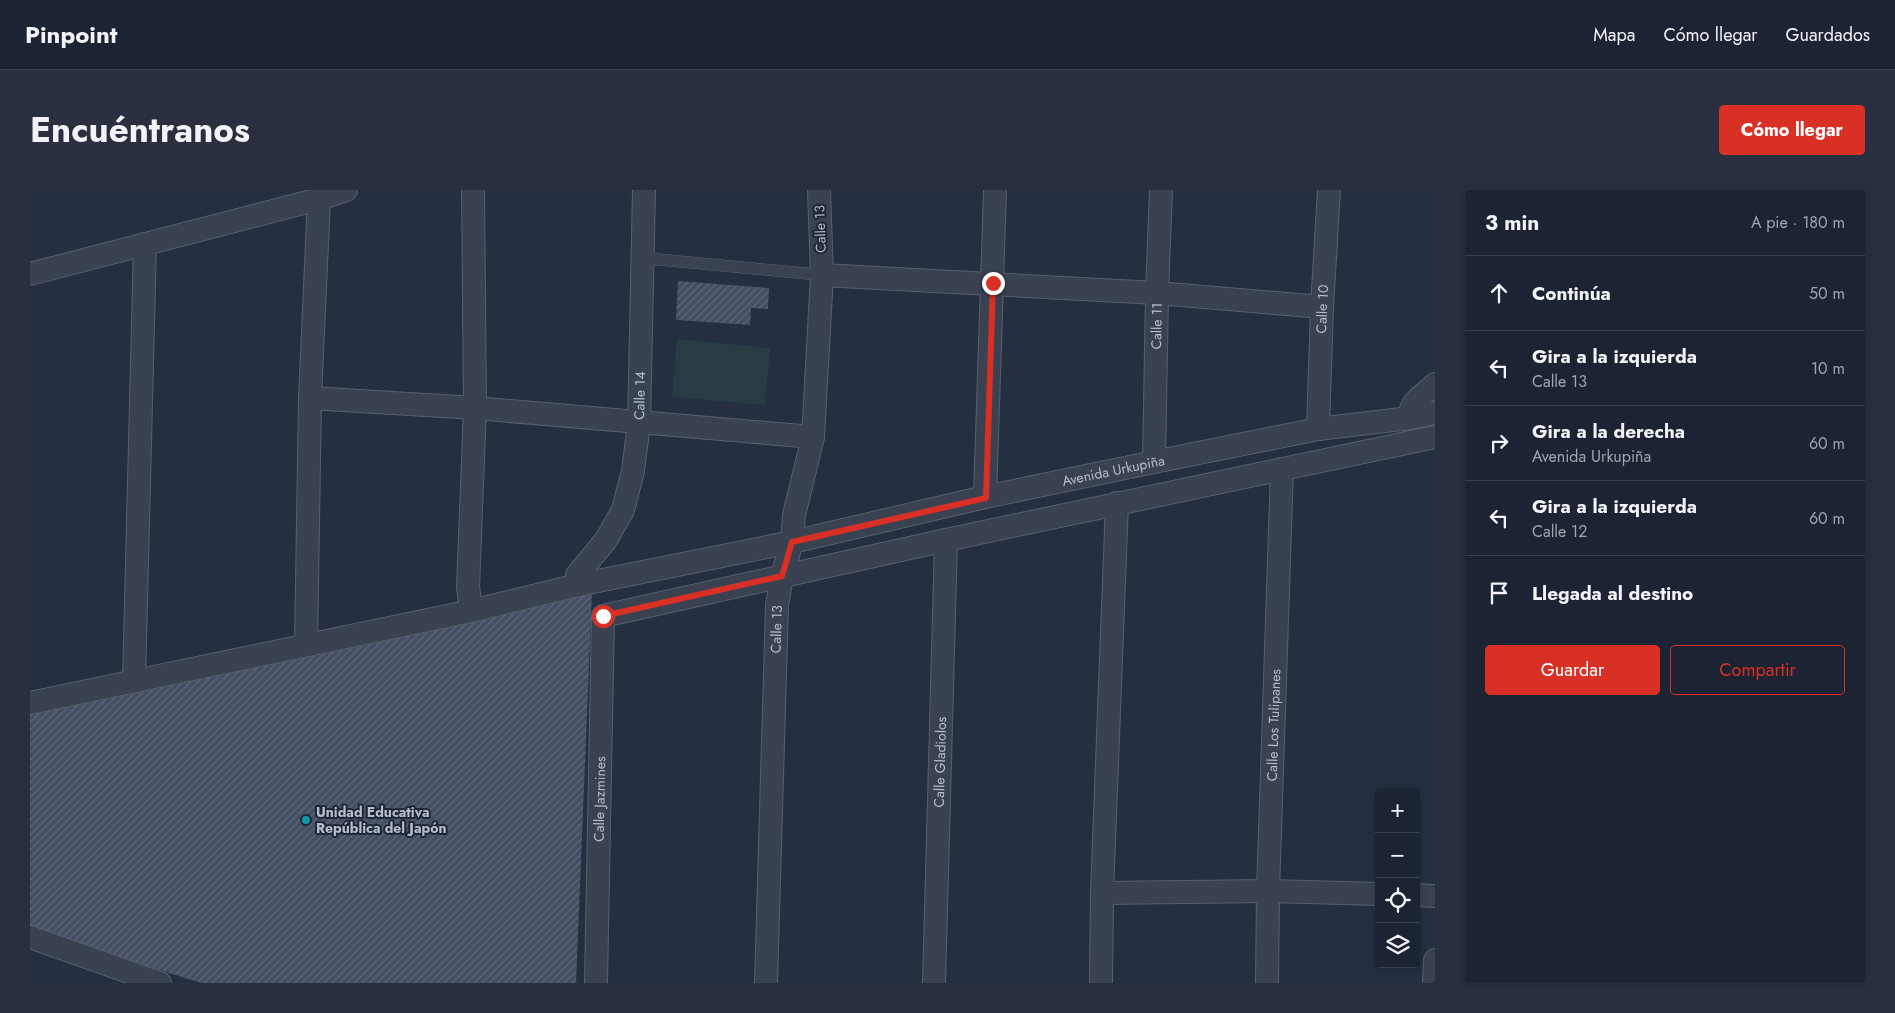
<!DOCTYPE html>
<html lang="es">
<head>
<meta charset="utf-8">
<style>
  body { margin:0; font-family:Jost,sans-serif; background:#292f3e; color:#f1f3f6 }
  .controls { position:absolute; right:15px; bottom:15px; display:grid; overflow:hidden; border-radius:5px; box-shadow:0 2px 8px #0003 }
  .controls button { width:45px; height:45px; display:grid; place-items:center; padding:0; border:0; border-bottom:1px solid #3a404d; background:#1c2332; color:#f1f3f6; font:25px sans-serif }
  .stop { position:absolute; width:15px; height:15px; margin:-11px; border:4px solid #d93025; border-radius:50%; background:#fff }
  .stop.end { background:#d93025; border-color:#fff; box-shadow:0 1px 5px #0008 }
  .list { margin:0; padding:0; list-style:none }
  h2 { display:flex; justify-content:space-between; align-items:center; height:65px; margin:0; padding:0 20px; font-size:21px }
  h2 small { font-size:16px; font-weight:400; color:#a0a4ac }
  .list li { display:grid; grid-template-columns:32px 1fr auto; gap:15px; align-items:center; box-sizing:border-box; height:75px; padding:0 20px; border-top:1px solid #3a404d }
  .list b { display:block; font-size:19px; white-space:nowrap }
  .list p { margin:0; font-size:16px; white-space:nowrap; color:#a0a4ac }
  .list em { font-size:16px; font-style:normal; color:#a0a4ac }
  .actions { display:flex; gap:10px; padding:15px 20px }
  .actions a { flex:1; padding:11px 0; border:1px solid #d93025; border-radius:5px; text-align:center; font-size:18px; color:#d93025 }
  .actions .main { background:#d93025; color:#fff }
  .icon { flex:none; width:28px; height:28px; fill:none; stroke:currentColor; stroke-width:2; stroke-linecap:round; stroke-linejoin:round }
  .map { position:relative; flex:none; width:1405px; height:793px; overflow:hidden; border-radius:5px }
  header { display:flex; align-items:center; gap:30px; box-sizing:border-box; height:70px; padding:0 25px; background:#1c2332; border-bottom:1px solid #3a404d }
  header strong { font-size:24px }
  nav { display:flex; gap:28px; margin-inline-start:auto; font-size:18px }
  .intro { display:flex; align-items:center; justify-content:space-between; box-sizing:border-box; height:120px; padding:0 30px }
  h1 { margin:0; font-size:35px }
  .button { padding:12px 22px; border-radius:5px; background:#d93025; color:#fff; font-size:18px; font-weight:700 }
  main { display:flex; gap:30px; padding:0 30px }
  aside { flex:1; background:#1c2332; border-radius:5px; box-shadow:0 2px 8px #0003 }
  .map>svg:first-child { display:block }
  .park { fill:#283d43 }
  .building { fill:url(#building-hatch) }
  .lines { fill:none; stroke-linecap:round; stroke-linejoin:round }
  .service-casing { stroke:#585f6f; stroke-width:12 }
  .minor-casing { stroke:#585f6f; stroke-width:24 }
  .service { stroke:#3a4252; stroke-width:11 }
  .minor { stroke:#3a4252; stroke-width:22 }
  .route { stroke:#d93025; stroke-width:6 }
  .culture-dot { fill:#0f9aa8; stroke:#1e2637; stroke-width:2 }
  .labels { text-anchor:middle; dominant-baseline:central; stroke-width:4; stroke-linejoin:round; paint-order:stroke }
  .street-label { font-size:14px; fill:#b7bdcc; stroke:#1e2637 }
  .poi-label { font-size:14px; font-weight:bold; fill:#b7bdcc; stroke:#1e2637; text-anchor:start }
</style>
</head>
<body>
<header>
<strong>Pinpoint</strong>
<nav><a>Mapa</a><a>Cómo llegar</a><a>Guardados</a></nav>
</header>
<div class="intro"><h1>Encuéntranos</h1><a class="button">Cómo llegar</a></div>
<main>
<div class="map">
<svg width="1405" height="793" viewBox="0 0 1405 793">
  <defs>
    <pattern id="building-hatch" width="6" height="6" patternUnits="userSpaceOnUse" patternTransform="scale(1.25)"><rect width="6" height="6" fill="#444f64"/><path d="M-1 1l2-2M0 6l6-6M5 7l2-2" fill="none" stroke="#5d6679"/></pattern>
  </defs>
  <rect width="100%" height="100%" fill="#252f42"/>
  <path class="park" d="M 647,149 L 740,158 L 735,215 L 642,207 Z"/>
  <path class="building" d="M 648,91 L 739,98 L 738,119 L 721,118 L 720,135 L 646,130 Z
    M 562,403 L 546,793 L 171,793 L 0,739 L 0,521 Z"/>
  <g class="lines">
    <defs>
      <path id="service" d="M 613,68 L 792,85"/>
      <g id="minor">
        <path d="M 0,84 L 289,9 L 316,0"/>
        <path d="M 792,85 L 1127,103 L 1292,117"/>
        <path d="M 280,208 L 445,218 L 783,247"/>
        <path d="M 1380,228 C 1379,211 1394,205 1405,194"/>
        <path id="s1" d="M 1288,239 L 1292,117 L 1299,0"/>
        <path id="s2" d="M 1124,272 L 1127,103 L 1131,0"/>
        <path d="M 955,307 L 965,0"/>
        <path id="s3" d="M 548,395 L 547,385 L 576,350 L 593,320 L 603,281 L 609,233 L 614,0"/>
        <path d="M 441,421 L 438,397 L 445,218 L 443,0"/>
        <path d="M 276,455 L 280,208 L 289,9"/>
        <path d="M 104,492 L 115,54"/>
        <path id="s4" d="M 0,513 L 441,421 L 548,395 L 762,352 L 955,307 L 1124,272 L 1288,239 L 1380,228 L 1405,223"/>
        <path d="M 1072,703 L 1238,701 L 1349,704"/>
        <path d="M 1386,705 L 1405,706"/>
        <path d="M 0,747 L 130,793"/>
        <path id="s5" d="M 566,793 L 573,426 L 916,350 L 1405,247"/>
        <path id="s6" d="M 736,793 L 747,415 L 752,386 L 762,352 L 764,325 L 783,247 L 792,85 L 789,0"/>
        <path id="s7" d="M 904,793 L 916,350"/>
        <path d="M 1071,793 L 1072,703 L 1087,313"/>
        <path id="s8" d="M 1237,793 L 1238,701 L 1252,279"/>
        <path d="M 1404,793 L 1405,770"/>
      </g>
    </defs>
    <use href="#service" class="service-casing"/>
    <use href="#minor" class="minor-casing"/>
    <use href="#service" class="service"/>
    <use href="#minor" class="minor"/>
  </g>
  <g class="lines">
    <path class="route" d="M 573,426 L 752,386 L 762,352 L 956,308 L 963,93"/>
  </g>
  <circle class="culture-dot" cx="276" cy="630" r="5"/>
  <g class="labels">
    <g class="street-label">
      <text transform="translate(790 39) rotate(-92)">Calle 13</text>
      <text stroke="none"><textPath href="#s1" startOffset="120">Calle 10</textPath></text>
      <text stroke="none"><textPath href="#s2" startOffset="136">Calle 11</textPath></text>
      <text stroke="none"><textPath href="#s3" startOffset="206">Calle 14</textPath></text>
      <text stroke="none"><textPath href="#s4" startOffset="1108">Avenida Urkupiña</textPath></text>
      <text stroke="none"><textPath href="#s6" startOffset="354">Calle 13</textPath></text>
      <text stroke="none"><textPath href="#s8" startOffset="258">Calle Los Tulipanes</textPath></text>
      <text stroke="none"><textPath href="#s7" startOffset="221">Calle Gladiolos</textPath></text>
      <text stroke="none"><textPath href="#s5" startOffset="184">Calle Jazmines</textPath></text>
    </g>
    <g class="poi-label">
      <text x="286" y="622">Unidad Educativa<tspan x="286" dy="16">República del Japón</tspan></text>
    </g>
  </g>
</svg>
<div class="controls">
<button>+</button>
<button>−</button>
<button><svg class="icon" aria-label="locate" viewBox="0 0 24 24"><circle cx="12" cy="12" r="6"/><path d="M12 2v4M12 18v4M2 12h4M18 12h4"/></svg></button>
<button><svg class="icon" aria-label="layers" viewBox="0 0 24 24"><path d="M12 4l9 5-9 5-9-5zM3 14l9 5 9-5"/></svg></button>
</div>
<div class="stop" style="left:573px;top:426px"></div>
<div class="stop end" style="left:963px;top:93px"></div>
</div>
<aside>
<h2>3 min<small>A pie · 180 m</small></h2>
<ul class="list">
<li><svg class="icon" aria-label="ahead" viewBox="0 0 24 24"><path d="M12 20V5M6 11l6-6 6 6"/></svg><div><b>Continúa</b></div><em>50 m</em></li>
<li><svg class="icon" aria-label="left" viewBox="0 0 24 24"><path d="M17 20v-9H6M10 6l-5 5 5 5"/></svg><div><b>Gira a la izquierda</b><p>Calle 13</p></div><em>10 m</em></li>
<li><svg class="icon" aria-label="right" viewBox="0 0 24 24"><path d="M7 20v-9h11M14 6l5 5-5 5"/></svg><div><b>Gira a la derecha</b><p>Avenida Urkupiña</p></div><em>60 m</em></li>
<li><svg class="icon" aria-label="left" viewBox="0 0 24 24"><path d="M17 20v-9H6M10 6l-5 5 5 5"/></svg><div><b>Gira a la izquierda</b><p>Calle 12</p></div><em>60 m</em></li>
<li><svg class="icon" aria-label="arrive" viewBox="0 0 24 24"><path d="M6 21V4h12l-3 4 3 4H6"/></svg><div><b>Llegada al destino</b></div></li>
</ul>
<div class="actions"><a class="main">Guardar</a><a>Compartir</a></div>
</aside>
</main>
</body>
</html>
